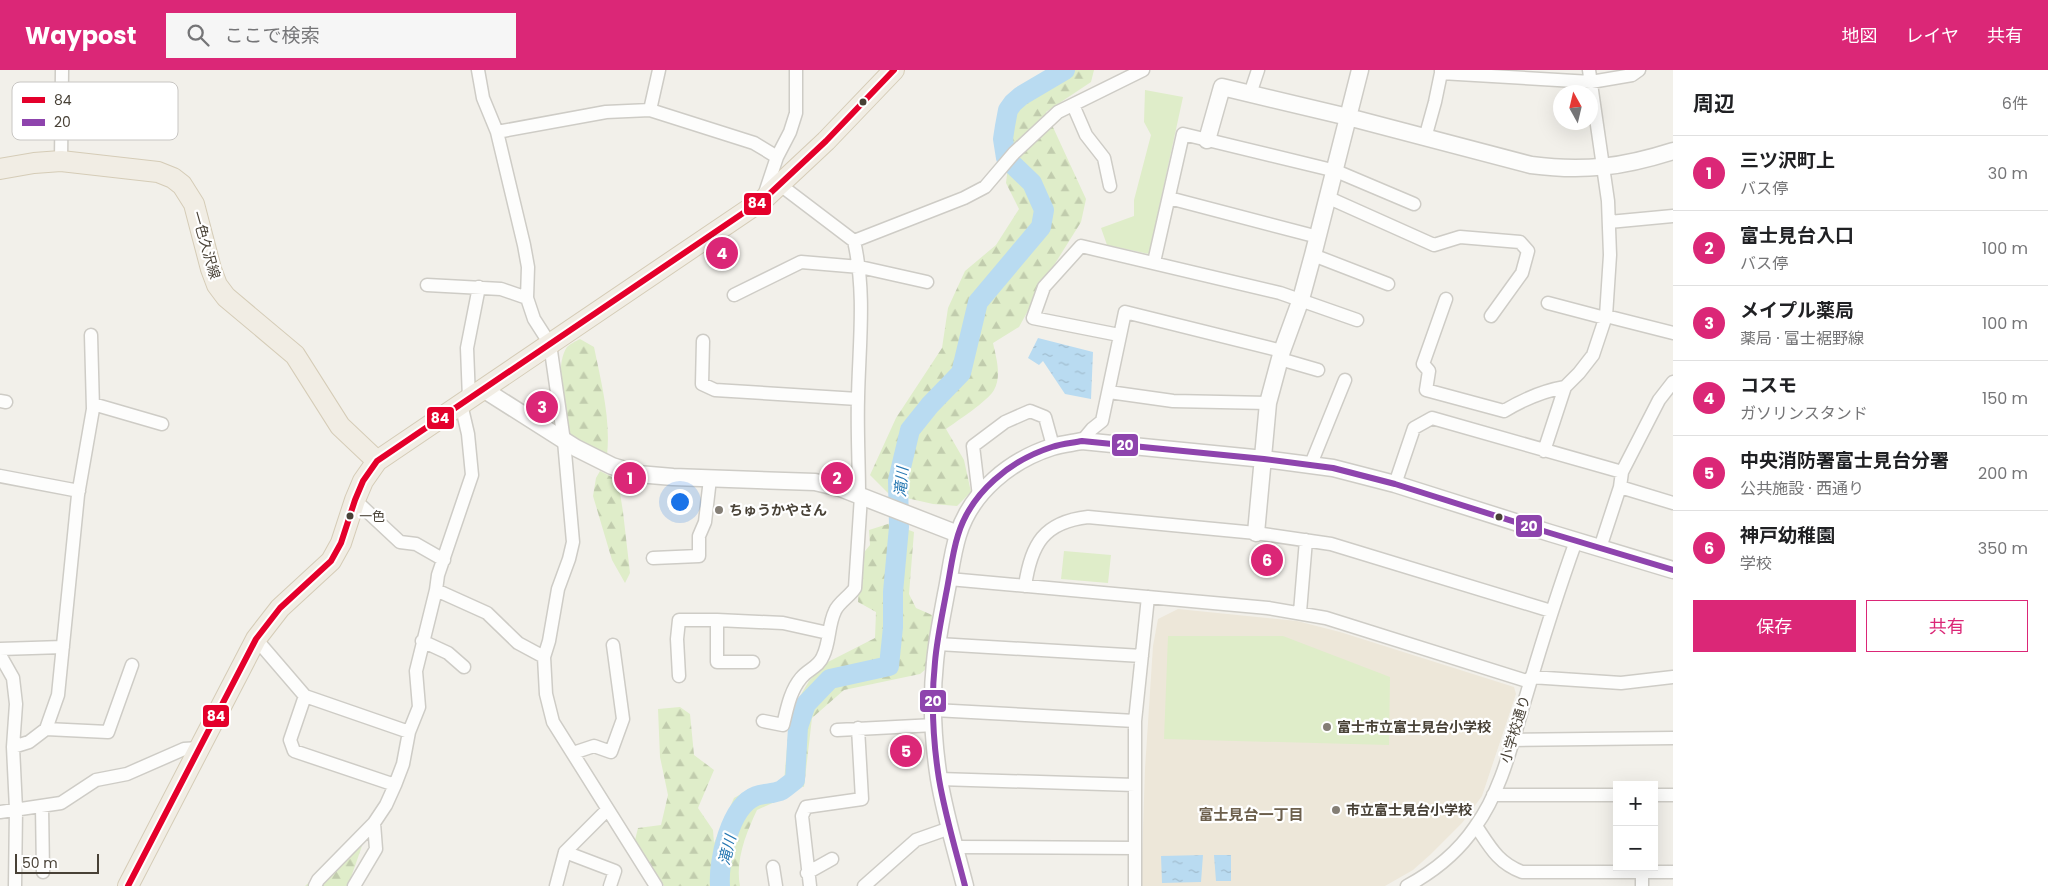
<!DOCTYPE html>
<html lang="ja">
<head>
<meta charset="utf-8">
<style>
  body { margin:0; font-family:Poppins,"Noto Sans JP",sans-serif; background:#f6f6f6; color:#202124 }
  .controls { position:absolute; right:15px; bottom:15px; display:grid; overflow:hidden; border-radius:0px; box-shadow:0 5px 20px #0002 }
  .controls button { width:45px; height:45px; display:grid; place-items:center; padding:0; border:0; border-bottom:1px solid #e0e0e0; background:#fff; color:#202124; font:25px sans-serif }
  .compass { position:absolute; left:1553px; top:15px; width:45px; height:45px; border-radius:50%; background:#fff; box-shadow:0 5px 20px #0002; rotate:352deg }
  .scale { position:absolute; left:15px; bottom:12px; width:84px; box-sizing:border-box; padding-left:5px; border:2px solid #484136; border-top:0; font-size:14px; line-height:18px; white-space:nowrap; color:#484136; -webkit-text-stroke:4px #fff; paint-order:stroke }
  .you { position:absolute; left:679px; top:431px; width:18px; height:18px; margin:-12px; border:4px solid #fff; border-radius:50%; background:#1a73e8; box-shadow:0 0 0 8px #1a73e833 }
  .badge { display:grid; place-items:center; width:32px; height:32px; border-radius:50%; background:#db2777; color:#fff; font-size:16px; font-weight:700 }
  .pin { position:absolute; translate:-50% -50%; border:2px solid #fff; box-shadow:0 1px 5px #0006 }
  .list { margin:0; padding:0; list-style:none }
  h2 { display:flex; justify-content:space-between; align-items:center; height:65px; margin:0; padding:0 20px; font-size:21px }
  h2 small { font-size:16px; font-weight:400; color:#757577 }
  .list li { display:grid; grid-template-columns:32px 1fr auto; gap:15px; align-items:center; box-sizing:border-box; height:75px; padding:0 20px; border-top:1px solid #e0e0e0 }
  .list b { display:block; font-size:19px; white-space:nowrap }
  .list p { margin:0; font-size:16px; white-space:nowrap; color:#757577 }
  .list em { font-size:16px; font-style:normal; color:#757577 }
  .actions { display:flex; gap:10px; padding:15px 20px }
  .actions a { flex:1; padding:11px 0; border:1px solid #db2777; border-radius:0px; text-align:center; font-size:18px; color:#db2777 }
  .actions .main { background:#db2777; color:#fff }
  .icon { flex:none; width:28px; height:28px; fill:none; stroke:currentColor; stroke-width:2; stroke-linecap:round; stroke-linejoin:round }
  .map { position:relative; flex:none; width:1673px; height:816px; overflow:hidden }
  header { display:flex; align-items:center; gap:30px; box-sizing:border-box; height:70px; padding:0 25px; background:#db2777; color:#fff }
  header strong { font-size:24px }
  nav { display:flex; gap:28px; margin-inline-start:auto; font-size:18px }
  .search { width:350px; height:45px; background:#f6f6f6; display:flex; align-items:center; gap:12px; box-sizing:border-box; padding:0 18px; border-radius:0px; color:#757577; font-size:19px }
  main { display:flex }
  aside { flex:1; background:#fff }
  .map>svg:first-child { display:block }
  .education { fill:#ede7d9 }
  .forest { fill:url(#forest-firs) }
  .park { fill:#dfedc9 }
  .water { fill:url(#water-ripples) }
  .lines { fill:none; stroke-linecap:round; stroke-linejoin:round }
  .river { stroke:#b9dbf1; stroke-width:20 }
  .minor-casing { stroke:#ceccc6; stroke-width:15 }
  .tertiary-casing { stroke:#ceccc6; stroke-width:19 }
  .primary-casing { stroke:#d5ccb7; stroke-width:22 }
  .minor { stroke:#fdfdfc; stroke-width:12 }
  .tertiary { stroke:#fdfdfc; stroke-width:16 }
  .primary { stroke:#f1ede4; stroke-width:20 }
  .bus-1-casing { stroke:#fff; stroke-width:10 }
  .bus-2-casing { stroke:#fff; stroke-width:10 }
  .bus-1 { stroke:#e4002b; stroke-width:6 }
  .bus-2 { stroke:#8e44ad; stroke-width:6 }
  .bus-dot { fill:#484136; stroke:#fff; stroke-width:2 }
  .poi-dot { fill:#847e75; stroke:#fff; stroke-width:2 }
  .labels { text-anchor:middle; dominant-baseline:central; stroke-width:4.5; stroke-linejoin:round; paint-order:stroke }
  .bus-label { font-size:13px; fill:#484136; stroke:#fff; text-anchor:start }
  .street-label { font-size:14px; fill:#484136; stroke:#fff }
  .poi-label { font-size:14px; font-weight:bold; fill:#484136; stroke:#fff; text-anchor:start }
  .water-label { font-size:15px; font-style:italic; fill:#2778b2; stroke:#fff }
  .neighbourhood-label { font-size:15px; font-weight:bold; fill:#6c5f4c; stroke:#fff }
  .key { fill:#fff; stroke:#c8c6c3; stroke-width:1 }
  .key-label { font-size:14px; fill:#484136 }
  .line-badge { stroke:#fff; stroke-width:2 }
  .badge-label { font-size:14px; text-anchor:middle; font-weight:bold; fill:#fff }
</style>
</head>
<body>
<header>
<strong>Waypost</strong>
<div class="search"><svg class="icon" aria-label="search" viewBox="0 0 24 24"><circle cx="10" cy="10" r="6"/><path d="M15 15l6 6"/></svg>ここで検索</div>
<nav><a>地図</a><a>レイヤ</a><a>共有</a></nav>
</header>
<main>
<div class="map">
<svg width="1673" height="816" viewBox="0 0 1673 816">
  <defs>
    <pattern id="forest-firs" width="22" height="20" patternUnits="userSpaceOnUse" patternTransform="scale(1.25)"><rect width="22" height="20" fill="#dfedc9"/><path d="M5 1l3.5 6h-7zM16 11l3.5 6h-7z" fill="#c1ccad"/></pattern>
    <pattern id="water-ripples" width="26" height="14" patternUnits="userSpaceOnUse" patternTransform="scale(1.25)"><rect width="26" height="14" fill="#b9dbf1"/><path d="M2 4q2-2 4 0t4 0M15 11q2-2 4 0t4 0" fill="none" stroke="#a1bdcf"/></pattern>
  </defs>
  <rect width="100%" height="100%" fill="#f2f0ea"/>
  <path class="education" d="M 1178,539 L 1297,551 L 1340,562 L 1514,617 L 1516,624 L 1482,726 L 1462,753 L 1431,784 L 1413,800 L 1385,816 L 1141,816 L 1145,699 L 1153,576 L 1158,549 Z"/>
  <path class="forest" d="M 1047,0 L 1094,0 L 1091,12 L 1046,42 L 1086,129 L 1081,152 L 1046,208 L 1019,257 L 993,273 C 996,287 1002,306 994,320 C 989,330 956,352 946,359 L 964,390 L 971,422 L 957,436 L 933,434 L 889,424 L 870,405 L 896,348 L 942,278 L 948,238 L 965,201 L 996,175 L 1019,139 L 1006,113 L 1013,53 L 1020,35 L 1041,4 Z
    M 580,269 L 594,277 C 601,311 611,350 607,385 L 566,367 C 564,345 554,295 567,277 C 570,274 576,271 580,269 Z
    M 600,401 L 618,410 L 623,442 L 630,503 L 625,513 L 612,490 L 593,426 L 596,408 Z
    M 891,453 L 914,462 L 909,524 L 916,538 L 932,545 L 932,594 L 920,604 L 844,620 L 812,648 L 804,717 L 784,712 L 790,643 L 809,611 L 826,593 L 875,568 L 876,542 L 858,532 L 861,486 L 870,475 L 869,460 Z
    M 680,637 L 690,644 L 694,685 L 714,700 L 698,738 L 713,760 L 714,773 L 734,728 L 750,719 L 768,718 L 788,726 L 757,740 C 746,763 735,791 740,816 L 664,816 L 635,770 L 638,758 L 661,755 L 668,725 L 660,687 L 658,639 Z
    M 364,762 L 363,773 L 348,816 L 305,816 Z"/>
  <path class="park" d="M 1145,20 L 1183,27 L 1149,184 L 1107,175 L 1101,158 L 1134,146 L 1134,130 L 1151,65 L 1144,52 Z
    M 1064,481 L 1111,485 L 1108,513 L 1061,509 Z
    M 1168,566 L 1283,566 L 1390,607 L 1389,675 L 1164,669 Z"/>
  <path class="water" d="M 1038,268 L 1093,282 L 1091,329 L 1065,324 L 1043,291 L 1039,295 L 1028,288 Z
    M 1203,785 L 1201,812 L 1162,813 L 1161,786 Z
    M 1214,785 L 1231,785 L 1231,811 L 1216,811 Z"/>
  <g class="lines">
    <path class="river" d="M 720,816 C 718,791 730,736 756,726 C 764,723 774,724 782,720 C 786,717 791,713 795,710 L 798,657 L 806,634 L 830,609 L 889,596 L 893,557 L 893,522 L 899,457 L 898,410 L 910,360 L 930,335 L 961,303 L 978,232 L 1041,157 L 1044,140 L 1032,113 L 1006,88 L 1003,69 L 1005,56 L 1008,40 L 1013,33 L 1021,26 L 1065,0"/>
    <defs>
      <path id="minor" d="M 478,0 L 483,28 L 497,62 L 524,175 L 528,197 L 527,228 L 534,249 L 550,274 L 564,371 L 573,472 L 569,489 L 558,519 L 549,571 L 544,587 L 546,624 L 553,652 L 656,816
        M 1441,0 L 1441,3 L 1591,12 L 1632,5 L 1639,0
        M 1250,24 L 1258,0
        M 1073,35 L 1086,65 L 1104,88 L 1110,116
        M 650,40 L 659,0
        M 497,62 L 606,42 L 650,40 L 754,73 L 777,87
        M 1425,68 L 1435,32 L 1441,3
        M 61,91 L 62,0
        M 779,114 L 854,171 C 866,223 859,275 858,328 C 857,360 859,393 859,425
        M 764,126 L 777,87 L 790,62 L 796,43 L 796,0
        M 1169,128 L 1318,167
        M 1329,128 L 1434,175 L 1460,167 L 1520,172 L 1528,181 L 1522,203 L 1491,246
        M 1609,152 L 1673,146
        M 854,171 L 964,128 L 985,117 L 1014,83 L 1058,42 L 1143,0
        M 1313,185 L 1388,214
        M 1154,192 L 1183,64 L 1336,101 L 1414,134
        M 427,215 L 501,219 L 527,228
        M 734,225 L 801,192 L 860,197 L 927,212
        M 1446,229 L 1423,294 L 1429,301 L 1426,320 L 1504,341 C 1524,329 1542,321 1565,317
        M 1548,233 L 1605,248
        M 1606,246 L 1673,263
        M 1119,265 L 1033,248 L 1044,217 L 1081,176 L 1280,223 L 1357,250
        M 703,271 L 702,314 L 715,320 L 858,329
        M 1280,289 L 1318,300
        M 1109,322 L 1173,331 L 1268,333
        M 469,329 L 467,278 L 479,217
        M 0,331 L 6,332
        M 93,334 L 162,354
        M 1082,371 L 1092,359 L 1102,351 L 1125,242 L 1282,281
        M 1544,381 L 1565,317 L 1579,303 L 1593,285 L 1606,246 L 1610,185 L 1608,131 L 1589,0
        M 1311,394 L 1345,310
        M 0,406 L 79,421
        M 1395,414 L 1414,358 L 1432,348 L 1622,402
        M 1620,417 L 1673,433
        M 979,426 L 973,376 L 1005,352 L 1030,341 L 1045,347 L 1053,376
        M 355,430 L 400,472 L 416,474 L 444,490
        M 1600,478 L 1620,417 L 1622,402 L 1659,330 L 1673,312
        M 653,488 L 699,486 L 699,466 L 705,452 L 710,409
        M 949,509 L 1268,538 L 1326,548 L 1530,612
        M 1025,516 C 1031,474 1044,452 1088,447 L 1256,463 L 1331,474 L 1551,541
        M 436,520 L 487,543 L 518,573 L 544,587
        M 1300,542 L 1306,470
        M 717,550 L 717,592 L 753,592
        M 256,569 L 305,626 L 409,662
        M 422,571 L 448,583 L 464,597
        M 938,574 L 1142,586
        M 0,579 L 63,577
        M 0,585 L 13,608 L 16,634 L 13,677 L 16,739 L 15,816
        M 679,606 L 677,569 L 679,550 L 717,550 L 783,553 L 828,563
        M 1531,607 L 1621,613 L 1673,607
        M 305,626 L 290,670 L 294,681 L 395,715
        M 934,640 L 1135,651
        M 763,651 L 783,655 C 787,639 790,621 801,608 C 808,599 819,597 823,586 C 830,572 828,555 835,541 C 838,533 850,526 855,518 L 861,426
        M 46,659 L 108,662 L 132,595
        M 837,660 L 935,655
        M 1513,670 L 1673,668
        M 13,677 L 29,672 L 46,659 L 58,625 L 78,425 L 93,339 L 91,265
        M 573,683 L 594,676 L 611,682 L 623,649 L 613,575
        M 939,709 L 1135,715
        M 1493,725 L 1617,725
        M 1654,725 L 1673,725
        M 42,736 L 43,802
        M 0,742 L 61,733 L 96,710 L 127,704 L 184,679 L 199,678
        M 1476,756 C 1490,777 1498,793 1522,802 L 1673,802
        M 955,777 L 1135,778
        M 565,782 L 615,801 L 610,816
        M 773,797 L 776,816
        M 1642,802 L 1642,816
        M 807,803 L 832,789
        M 315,816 L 318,810 L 374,753 L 386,735 L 395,715 L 403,694 L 409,662 L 419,637 L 416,601 L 436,520 L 438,505 L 472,405 L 468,364 L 461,334
        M 354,816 L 376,779 L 374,753
        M 556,816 L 565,782 L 607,740
        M 810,816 L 802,746 L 806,737 L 862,729 L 858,658
        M 864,816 L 916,770 L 950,758
        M 1135,816 L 1135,651 L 1148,527
        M 1407,816 C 1433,802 1458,782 1475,757 C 1503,719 1513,668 1527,623 C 1542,572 1558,521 1576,471"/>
      <path id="tertiary" d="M 1207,70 L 1222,17 L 1348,47 L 1531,95 C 1584,102 1623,97 1673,81
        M 483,319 L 576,378 L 612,396 L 638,404 L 673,407 L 815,412 L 840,418 L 958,464
        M 1256,463 L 1268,333 L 1282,281 L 1301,229 L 1313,185 L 1360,0
        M 965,816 C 956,781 945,745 939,709 C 933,671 931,630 935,592 C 937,569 942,546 946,524 C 950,505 952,484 958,465 C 971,422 1011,390 1052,377 C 1061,374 1072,373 1082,371 L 1264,389 L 1333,398 L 1395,414 L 1550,463 L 1673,500"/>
      <path id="primary" d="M 0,99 L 34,93 L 61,91 L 158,102 L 173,108 L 182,115 L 194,134 L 211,199 L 217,215 L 226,227 L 295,285 L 340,356 L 377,391
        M 128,816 L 256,569 L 280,538 L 331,491 L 341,473 L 355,430 L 363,411 L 377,391 L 764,129 L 826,71 L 894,0"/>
    </defs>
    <use href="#minor" class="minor-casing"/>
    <use href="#tertiary" class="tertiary-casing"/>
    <use href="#primary" class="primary-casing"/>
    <use href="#minor" class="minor"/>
    <use href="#tertiary" class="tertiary"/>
    <use href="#primary" class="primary"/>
    <defs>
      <path id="bus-1" d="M 128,816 L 256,569 L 280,538 L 331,491 L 341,473 L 355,430 L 363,411 L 377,391 L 764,129 L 826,71 L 894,0"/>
      <path id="bus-2" d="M 965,816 C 956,781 945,745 939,709 C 933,671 931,630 935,592 C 937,569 942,546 946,524 C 950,505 952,484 958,465 C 971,422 1011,390 1052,377 C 1061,374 1072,373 1082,371 L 1264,389 L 1333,398 L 1395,414 L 1550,463 L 1673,500"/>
    </defs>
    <use href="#bus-1" class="bus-1-casing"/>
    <use href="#bus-2" class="bus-2-casing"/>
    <use href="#bus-1" class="bus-1"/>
    <use href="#bus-2" class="bus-2"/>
  </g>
  <g class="bus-dot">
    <circle cx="863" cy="32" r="4.5"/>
    <circle cx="350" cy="446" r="4.5"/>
    <circle cx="1499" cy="447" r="4.5"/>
  </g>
  <g class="poi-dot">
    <circle cx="719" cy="440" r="5"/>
    <circle cx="1327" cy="657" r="5"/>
    <circle cx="1336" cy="740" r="5"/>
  </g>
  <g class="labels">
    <g class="bus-label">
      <text x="359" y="446">一色</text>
    </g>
    <g class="street-label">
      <text transform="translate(206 175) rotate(74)">一色久沢線</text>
      <text transform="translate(1515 659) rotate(-73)">小学校通り</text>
    </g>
    <g class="poi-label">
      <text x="729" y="440">ちゅうかやさん</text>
      <text x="1337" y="657">富士市立富士見台小学校</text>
      <text x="1346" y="740">市立富士見台小学校</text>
    </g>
    <g class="water-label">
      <text transform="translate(901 412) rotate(-85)">滝川</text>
      <text transform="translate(727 780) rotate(-76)">滝川</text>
    </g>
    <g class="neighbourhood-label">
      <text x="1251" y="744">富士見台一丁目</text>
    </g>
  </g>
  <rect x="12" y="12" width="166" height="58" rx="8" class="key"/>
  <rect x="22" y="27" width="23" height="6" fill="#e4002b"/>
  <rect x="22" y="49" width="23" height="7" fill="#8e44ad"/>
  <g class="key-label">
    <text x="54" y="35">84</text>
    <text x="54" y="57">20</text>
  </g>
  <g class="line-badge">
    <rect x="743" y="122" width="29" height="24" rx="5" fill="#e4002b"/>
    <rect x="426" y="336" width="29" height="24" rx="5" fill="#e4002b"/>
    <rect x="1111" y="363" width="28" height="24" rx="5" fill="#8e44ad"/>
    <rect x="1515" y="444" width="28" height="24" rx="5" fill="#8e44ad"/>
    <rect x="919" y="619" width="28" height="24" rx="5" fill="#8e44ad"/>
    <rect x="202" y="634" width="28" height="24" rx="5" fill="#e4002b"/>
  </g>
  <g class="badge-label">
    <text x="757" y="138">84</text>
    <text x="440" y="353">84</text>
    <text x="1125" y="380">20</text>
    <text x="1529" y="461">20</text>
    <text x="933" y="636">20</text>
    <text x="216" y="651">84</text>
  </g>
</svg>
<div class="controls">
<button>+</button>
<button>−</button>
</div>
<svg class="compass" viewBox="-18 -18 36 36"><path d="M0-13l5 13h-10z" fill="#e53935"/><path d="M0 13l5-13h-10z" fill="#757577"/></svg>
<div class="scale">50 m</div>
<div class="you"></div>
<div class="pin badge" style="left:630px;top:408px">1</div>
<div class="pin badge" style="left:837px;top:408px">2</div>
<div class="pin badge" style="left:542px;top:337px">3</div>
<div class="pin badge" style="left:722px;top:183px">4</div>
<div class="pin badge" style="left:906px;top:681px">5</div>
<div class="pin badge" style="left:1267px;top:490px">6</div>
</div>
<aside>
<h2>周辺<small>6件</small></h2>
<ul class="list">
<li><span class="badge">1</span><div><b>三ツ沢町上</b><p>バス停</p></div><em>30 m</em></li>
<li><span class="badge">2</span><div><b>富士見台入口</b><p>バス停</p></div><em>100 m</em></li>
<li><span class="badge">3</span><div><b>メイプル薬局</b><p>薬局 · 富士裾野線</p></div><em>100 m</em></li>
<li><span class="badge">4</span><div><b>コスモ</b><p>ガソリンスタンド</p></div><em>150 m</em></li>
<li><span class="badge">5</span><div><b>中央消防署富士見台分署</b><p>公共施設 · 西通り</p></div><em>200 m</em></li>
<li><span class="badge">6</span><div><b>神戸幼稚園</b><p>学校</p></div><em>350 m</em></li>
</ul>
<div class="actions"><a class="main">保存</a><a>共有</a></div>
</aside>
</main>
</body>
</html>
